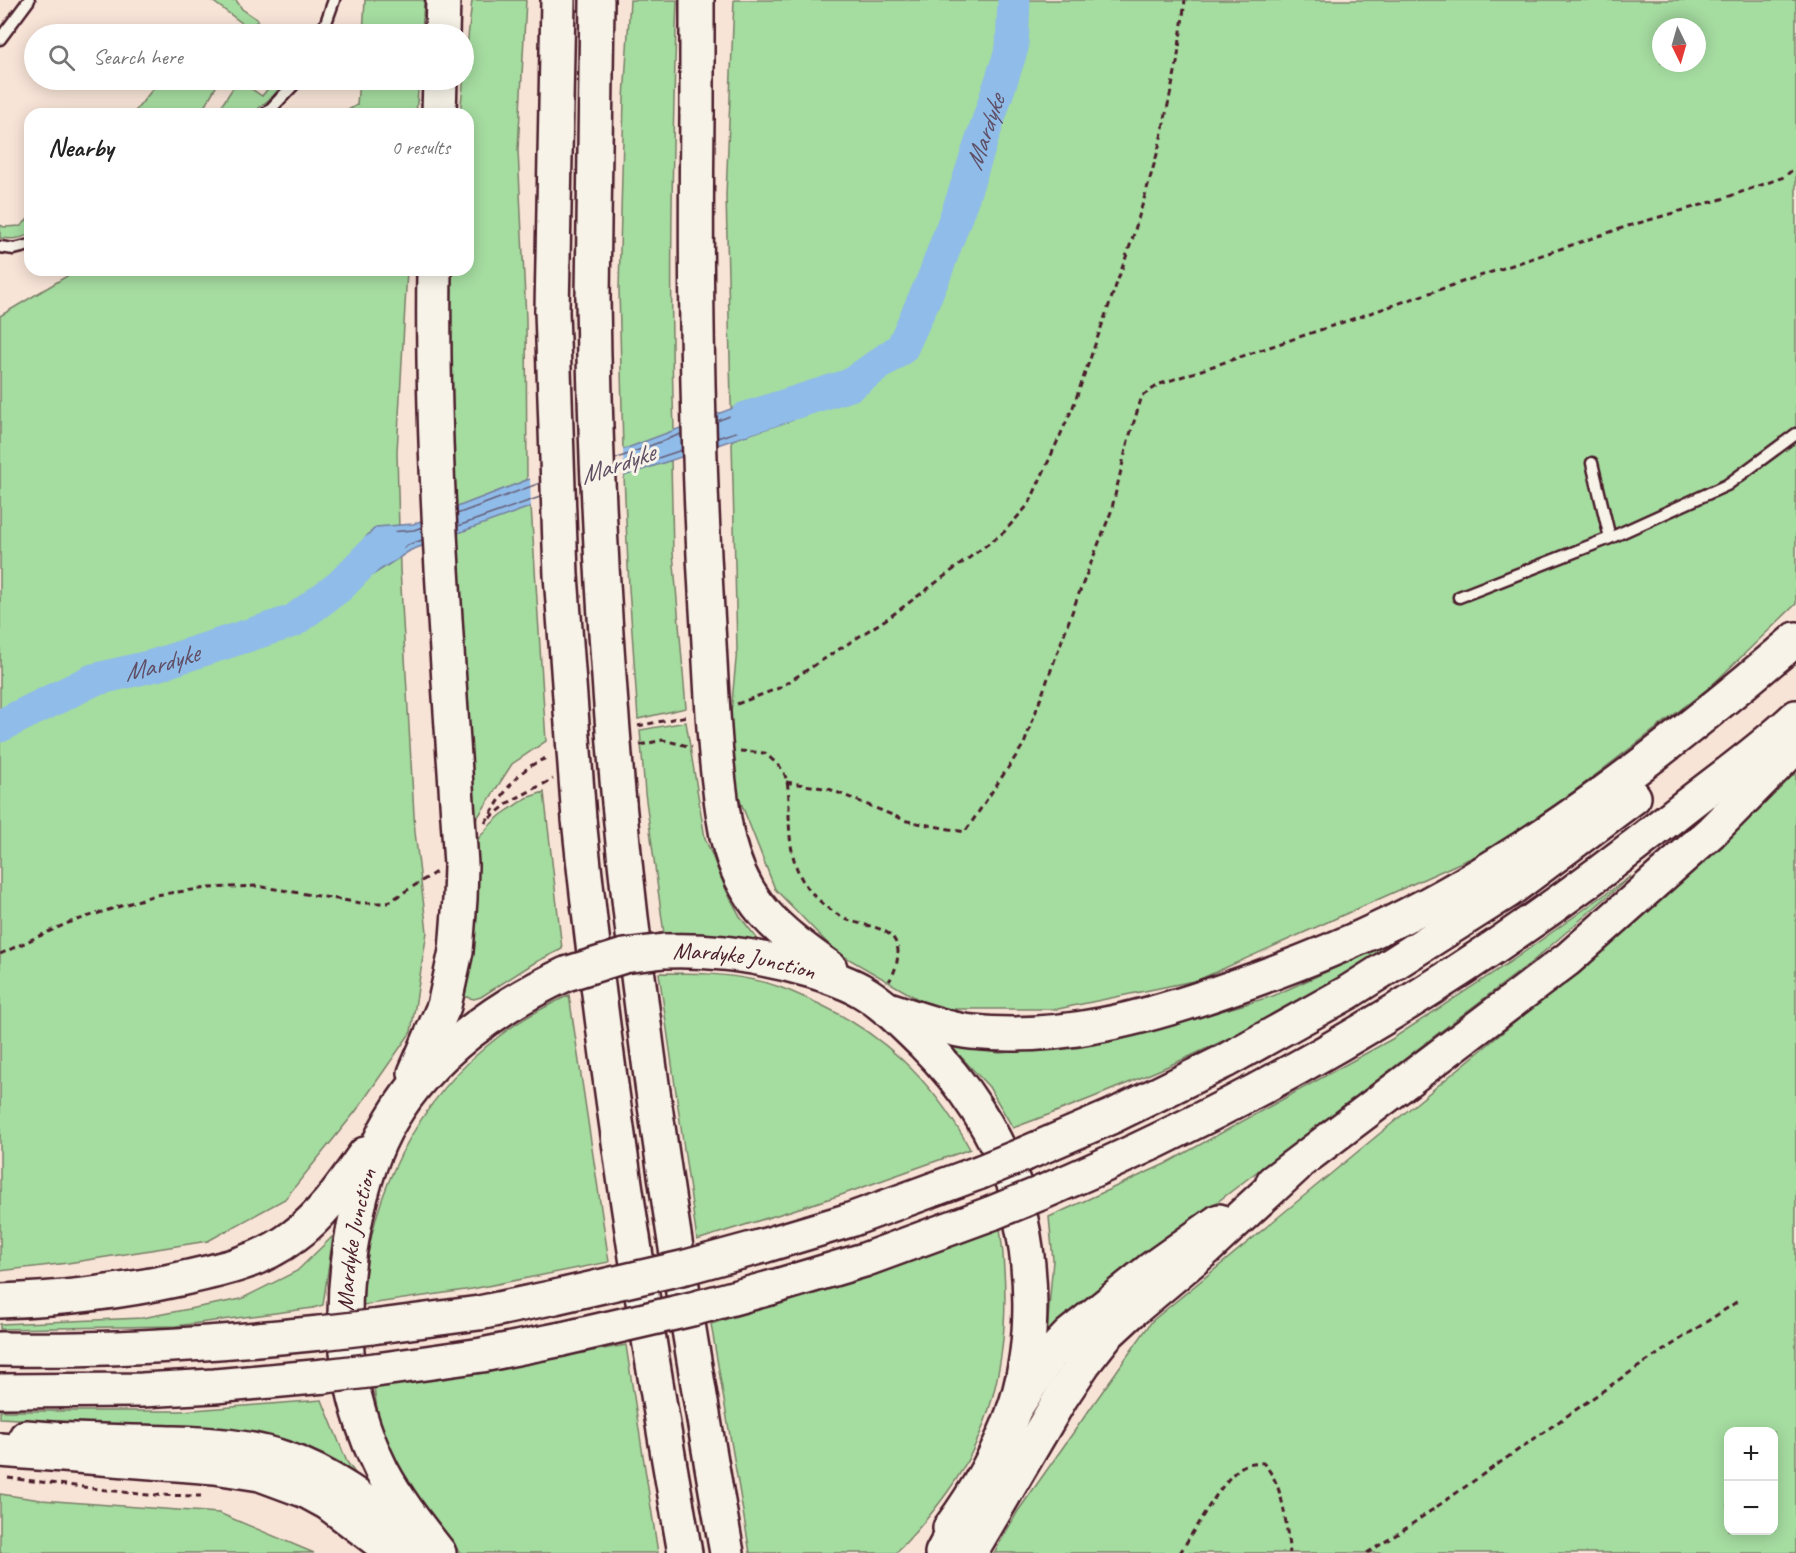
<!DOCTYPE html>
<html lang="en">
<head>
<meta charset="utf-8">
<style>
  body { margin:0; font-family:Caveat,sans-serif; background:#f2f2f2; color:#222 }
  .controls { position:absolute; right:18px; bottom:18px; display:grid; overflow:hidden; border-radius:12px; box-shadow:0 3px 15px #0003 }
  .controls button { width:54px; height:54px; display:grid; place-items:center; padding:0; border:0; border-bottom:2px solid #e0e0e0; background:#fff; color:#222; font:30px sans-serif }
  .compass { position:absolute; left:1652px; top:18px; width:54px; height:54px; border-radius:50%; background:#fff; box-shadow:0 3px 15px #0003; rotate:175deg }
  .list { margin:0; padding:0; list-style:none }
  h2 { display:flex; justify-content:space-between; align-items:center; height:78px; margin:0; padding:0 24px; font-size:26px }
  h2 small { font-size:20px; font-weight:400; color:#767676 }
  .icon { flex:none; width:33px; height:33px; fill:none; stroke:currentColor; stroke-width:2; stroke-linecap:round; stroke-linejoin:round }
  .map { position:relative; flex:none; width:1796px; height:1553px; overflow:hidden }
  .search { position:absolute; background:#fff; box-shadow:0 3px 15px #0003; left:24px; top:24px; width:450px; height:66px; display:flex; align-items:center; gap:15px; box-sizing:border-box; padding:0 21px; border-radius:33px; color:#767676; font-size:22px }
  .panel { position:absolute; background:#fff; box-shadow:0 3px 15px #0003; left:24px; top:108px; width:450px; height:168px; border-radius:18px }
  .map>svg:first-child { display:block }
  .green { fill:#a5dca0; stroke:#787e66; stroke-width:1.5; fill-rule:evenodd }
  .water { fill:#90bce9; stroke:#747d9d; stroke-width:1.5 }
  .pier { fill:#f8e4d7 }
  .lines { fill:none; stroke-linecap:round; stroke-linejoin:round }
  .shore { stroke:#665e77; stroke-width:1.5 }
  .river { stroke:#90bce9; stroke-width:33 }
  .service-casing { stroke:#4a1f2b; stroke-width:15 }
  .trunk-casing { stroke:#4a1f2b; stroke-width:38 }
  .motorway-casing { stroke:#4a1f2b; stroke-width:38 }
  .path { stroke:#4a1f2b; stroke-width:3; stroke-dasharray:6 4.5; stroke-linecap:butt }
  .service { stroke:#f7f3e8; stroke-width:10 }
  .trunk { stroke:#f7f3e8; stroke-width:33 }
  .motorway { stroke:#f7f3e8; stroke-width:33 }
  .trunk-bridge-casing { stroke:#4a1f2b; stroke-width:38; stroke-linecap:butt }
  .motorway-bridge-casing { stroke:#4a1f2b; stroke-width:38; stroke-linecap:butt }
  .trunk-bridge { stroke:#f7f3e8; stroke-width:33 }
  .motorway-bridge { stroke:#f7f3e8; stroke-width:33 }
  .labels { text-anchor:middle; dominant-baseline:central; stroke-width:6; stroke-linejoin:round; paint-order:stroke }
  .street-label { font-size:24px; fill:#4a1f2b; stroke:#f7f3e8 }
  .water-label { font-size:26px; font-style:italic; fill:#5f4e64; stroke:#f7f3e8 }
</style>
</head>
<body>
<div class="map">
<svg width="1796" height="1553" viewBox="0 0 1796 1553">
  <rect width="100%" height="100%" fill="#f8e4d7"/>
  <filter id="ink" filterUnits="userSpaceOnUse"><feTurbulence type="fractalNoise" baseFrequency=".0167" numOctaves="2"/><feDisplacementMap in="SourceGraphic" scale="12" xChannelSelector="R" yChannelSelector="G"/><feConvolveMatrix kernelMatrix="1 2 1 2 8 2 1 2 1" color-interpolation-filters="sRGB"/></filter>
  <g filter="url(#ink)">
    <path class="green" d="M 211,0 L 236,0 L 242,9 L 258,20 L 250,29 Z
      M 365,0 L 424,0 L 422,34 L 363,34 Z
      M 472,0 L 526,0 L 518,150 L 526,319 L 527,480 L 456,508 L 452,478 L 449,270 L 468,270 L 468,114 L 460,114 Z
      M 630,0 L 677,0 C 672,144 669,287 674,431 L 623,450 L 619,289 L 624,99 Z
      M 734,0 L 1796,0 L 1796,604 L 1710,687 L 1511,840 L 1198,980 L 1058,1009 L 935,1009 L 835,951 L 775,889 L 726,765 L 737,649 L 726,195 ZM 1661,27 L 1697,27 L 1697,63 L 1661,63 Z
      M 276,27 L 290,29 L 315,28 L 313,34 L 269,34 Z
      M 160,80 L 220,80 L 200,114 L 133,114 Z
      M 238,80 L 262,96 L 275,80 L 286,80 L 273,96 L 252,114 L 216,114 Z
      M 359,80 L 419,80 L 416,114 L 341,114 L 357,105 Z
      M 30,217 L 30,233 C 22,240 10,239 0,238 L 0,225 L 4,227 L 21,226 Z
      M 77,270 L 407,270 L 397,452 L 400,569 L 415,832 L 427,932 L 411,1032 L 356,1111 L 285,1199 L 208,1241 L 68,1263 L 0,1271 L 0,316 Z
      M 671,460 L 673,552 L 686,708 L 638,719 L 629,588 L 624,475 Z
      M 531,506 L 546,741 L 512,764 L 474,823 L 454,534 Z
      M 686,722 L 705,838 L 727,892 L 741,918 L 759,941 L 712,934 L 664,934 L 645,793 L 640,730 Z
      M 1796,771 L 1796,1553 L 994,1553 L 1018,1511 L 1152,1321 L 1638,921 ZM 1728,1432 L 1774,1432 L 1774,1530 L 1728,1530 Z
      M 544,792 L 562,949 L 534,963 L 481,997 L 474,999 L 466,997 L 461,990 L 464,855 L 490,825 L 501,815 L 526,798 Z
      M 1631,876 L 1533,961 L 1047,1332 L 1053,1260 L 1049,1217 L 1165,1164 L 1392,1039 L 1513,960 Z
      M 1472,897 C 1408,937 1344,979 1276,1014 C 1192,1059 1103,1095 1013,1128 L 989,1087 L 951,1046 L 1000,1053 L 1065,1047 L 1180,1023 L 1273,996 L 1359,957 Z
      M 659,973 C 691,973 722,973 754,980 C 772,983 789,990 806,998 C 880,1030 932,1079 970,1149 L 841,1195 L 697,1240 Z
      M 569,995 L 609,1262 L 472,1289 L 363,1305 C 366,1199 416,1098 502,1034 C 523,1018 546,1006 569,995 Z
      M 1000,1227 C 1012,1317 1004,1413 949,1490 C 933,1513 915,1533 896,1553 L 750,1553 L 711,1324 L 867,1275 Z
      M 333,1236 L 323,1305 L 313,1308 L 176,1326 L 0,1329 L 0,1324 L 142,1318 L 241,1299 L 297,1271 Z
      M 626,1345 L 658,1553 L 461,1553 C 427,1522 398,1477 383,1433 C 378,1419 376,1403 374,1388 L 486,1370 Z
      M 322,1400 L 347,1462 L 363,1484 L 288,1446 L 255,1432 L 0,1418 L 0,1411 L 181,1411 Z
      M 0,1494 L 41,1500 L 219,1513 L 314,1553 L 0,1553 Z"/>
    <path class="water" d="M 787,392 L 793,420 L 530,507 L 411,550 L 357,585 L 350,562 L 366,537 L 376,527 L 413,524 L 527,480 L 622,450 L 773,393 Z"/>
    <path class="pier" d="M 623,447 L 624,478 L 531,509 L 530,477 Z"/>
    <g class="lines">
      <path class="shore" d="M 717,421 L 774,399 L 782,400 L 786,414 L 784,417 L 717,438
        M 615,459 L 681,434
        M 616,472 L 682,450
        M 457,514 L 540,483
        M 458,526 L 540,497
        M 422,527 L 414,530 L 378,533 L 357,562 L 359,573 L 363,574 L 408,545 L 422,540"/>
      <g class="river">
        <path id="s1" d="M 746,418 L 850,385 L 902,348 L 934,277 L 963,197 L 1012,48 L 1014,0"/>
        <path id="s2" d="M 0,726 L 93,680 L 156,665 L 293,621 L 340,586 L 374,551 L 387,546"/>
      </g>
      <defs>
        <path id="service" d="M 322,34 L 334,0
          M 0,39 L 29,0
          M 266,114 L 298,80
          M 0,247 L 14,249 L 30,245
          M 1592,463 L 1610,538
          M 1459,597 L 1610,538 L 1727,485 L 1796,434"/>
        <g id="trunk">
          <path d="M 442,34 L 443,0"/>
          <path d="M 439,114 L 440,80"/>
          <path d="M 697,115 L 697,0"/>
          <path d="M 552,311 L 558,0"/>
          <path d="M 579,819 C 604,1065 642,1309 685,1553"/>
          <path d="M 727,836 C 742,903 777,930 830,968"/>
          <path id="s3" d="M 664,951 C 715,949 762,956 812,971 C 828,976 847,982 862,991 C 886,1005 904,1025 924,1044 C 963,1083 995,1132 1014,1184 C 1018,1195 1019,1208 1021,1220 C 1034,1281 1034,1353 1013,1413 C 998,1454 976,1493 950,1528"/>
          <path d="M 888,1009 C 915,1017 944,1029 972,1032 C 1060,1041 1146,1018 1228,989 C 1283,970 1337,949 1389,924 C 1537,852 1672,745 1796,639"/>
          <path d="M 415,1073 L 444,1006 L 456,951"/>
          <path d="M 1027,1153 L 1113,1116 L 1225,1061 L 1347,993 L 1508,891 L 1634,797"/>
          <path d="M 1273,1182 L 1568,959 L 1711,832 L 1796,746"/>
          <path d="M 1041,1193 C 1269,1097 1479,970 1673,816 C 1714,783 1758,753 1796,717"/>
          <path d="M 763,1246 L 850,1220 L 978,1173"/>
          <path d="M 770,1288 L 864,1260 L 992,1213"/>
          <path d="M 0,1301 C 61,1299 121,1292 180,1279 C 221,1270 260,1262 294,1236 C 324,1214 344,1183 365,1154"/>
          <path d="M 372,1327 L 479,1313 L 555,1297"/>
          <path d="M 0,1349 C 107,1351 214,1344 320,1333"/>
          <path d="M 376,1370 L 482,1355 L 562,1339"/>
          <path d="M 0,1391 L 142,1390 L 215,1386 L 325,1376"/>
          <path d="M 1014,1410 L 1050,1355 L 1069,1335 L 1150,1270 L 1219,1221"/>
          <path d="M 26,1437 C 74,1442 124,1441 173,1443 C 211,1444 249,1446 286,1459 C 334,1475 374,1508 414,1539"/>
          <path id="s4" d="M 439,1553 C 418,1526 398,1501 382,1471 C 343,1392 337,1313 354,1227 C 361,1191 371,1153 391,1120 C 430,1054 497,1006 566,974"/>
        </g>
        <path id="motorway" d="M 593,297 L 597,0
          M 619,803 C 643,1054 683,1304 727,1553
          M 0,1450 L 215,1467 L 260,1474 L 306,1491 L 328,1503 L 394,1553
          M 942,1553 L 968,1504
          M 970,1553 L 1062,1396 L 1084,1363 L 1106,1335 L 1133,1310 L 1206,1249 L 1296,1166"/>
      </defs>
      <use href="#service" class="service-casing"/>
      <use href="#trunk" class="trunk-casing"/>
      <use href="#motorway" class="motorway-casing"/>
      <path class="path" d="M 737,704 L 779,688 L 891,616 L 1004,532 L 1029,504 L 1073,407 L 1132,240 L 1158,151 L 1177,63 L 1185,0
        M 638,726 L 687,716
        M 640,745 L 663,740 L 692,747
        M 740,751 L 765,753 C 771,759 780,765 784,773 C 789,784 789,798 789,810 C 789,838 791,870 811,892 C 821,903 834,914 848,920 C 866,927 896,926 898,951 C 898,961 895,973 889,981
        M 786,782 L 829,789 L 907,821 L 965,832 L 1024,744 L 1078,596 L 1111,512 L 1128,441 L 1142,396 L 1160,384 L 1628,226 L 1719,200 L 1784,177 L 1796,167
        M 490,818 L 511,801 L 553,779
        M 485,823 C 504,794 515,769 549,757
        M 0,954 L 68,923 L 155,895 L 208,888 L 257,886 L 361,903 L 387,903 L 436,872
        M 8,1478 L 148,1495 L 201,1496
        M 1180,1553 C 1194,1531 1220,1483 1240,1468 C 1247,1463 1255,1462 1263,1463 C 1285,1486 1285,1523 1290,1553
        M 1367,1553 L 1399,1533 L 1620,1379 L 1738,1301"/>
      <use href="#service" class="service"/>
      <use href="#trunk" class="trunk"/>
      <use href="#motorway" class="motorway"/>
      <defs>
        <path id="trunk-bridge" d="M 697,115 C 695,280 697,445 707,610 C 712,685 713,762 727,836
          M 434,270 C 431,469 449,667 461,865 L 460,899 L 456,951
          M 552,311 L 561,575 L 579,819
          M 566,974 L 624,956 L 664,951
          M 978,1173 L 1027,1153
          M 992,1213 L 1041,1193
          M 555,1297 L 686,1267 L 763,1246
          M 320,1333 L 372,1327
          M 562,1339 L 692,1309 L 770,1288
          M 325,1376 L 376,1370"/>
        <path id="motorway-bridge" d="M 593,297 C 595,466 604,634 619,803"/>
      </defs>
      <use href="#trunk-bridge" class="trunk-bridge-casing"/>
      <use href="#motorway-bridge" class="motorway-bridge-casing"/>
      <use href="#trunk-bridge" class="trunk-bridge"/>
      <use href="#motorway-bridge" class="motorway-bridge"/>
    </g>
  </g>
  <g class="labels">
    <g class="street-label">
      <text stroke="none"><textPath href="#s3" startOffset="81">Mardyke Junction</textPath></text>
      <text stroke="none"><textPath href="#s4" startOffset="338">Mardyke Junction</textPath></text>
    </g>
    <g class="water-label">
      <text stroke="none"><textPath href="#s1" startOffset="404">Mardyke</textPath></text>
      <text transform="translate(617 464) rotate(-19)">Mardyke</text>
      <text stroke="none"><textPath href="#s2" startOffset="174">Mardyke</textPath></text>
    </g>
  </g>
</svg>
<div class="controls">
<button>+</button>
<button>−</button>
</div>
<svg class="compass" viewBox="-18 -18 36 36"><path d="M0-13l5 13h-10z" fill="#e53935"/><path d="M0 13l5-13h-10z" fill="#767676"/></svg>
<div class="search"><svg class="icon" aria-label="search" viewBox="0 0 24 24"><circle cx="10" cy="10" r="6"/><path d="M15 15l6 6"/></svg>Search here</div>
<section class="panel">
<h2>Nearby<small>0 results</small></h2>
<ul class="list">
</ul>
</section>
</div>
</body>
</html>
